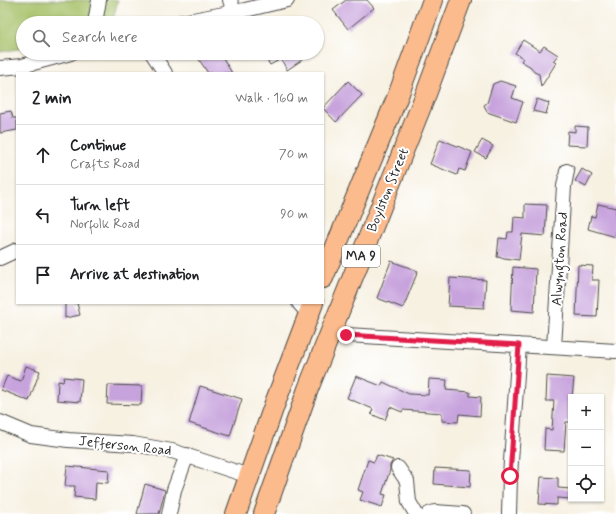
<!DOCTYPE html>
<html lang="en">
<head>
<meta charset="utf-8">
<style>
  body { margin:0; font-family:Mynerve,sans-serif; background:#f2f2f2; color:#202124 }
  .controls { position:absolute; right:12px; bottom:12px; display:grid; overflow:hidden; border-radius:0px; box-shadow:0 1px 3px #0004 }
  .controls button { width:36px; height:36px; display:grid; place-items:center; padding:0; border:0; border-bottom:1px solid #e0e0e0; background:#fff; color:#202124; font:20px sans-serif }
  .stop { position:absolute; width:12px; height:12px; margin:-9px; border:3px solid #e11d48; border-radius:50%; background:#fff }
  .stop.end { background:#e11d48; border-color:#fff; box-shadow:0 1px 4px #0008 }
  .list { margin:0; padding:0; list-style:none }
  h2 { display:flex; justify-content:space-between; align-items:center; height:52px; margin:0; padding:0 16px; font-size:17px }
  h2 small { font-size:13px; font-weight:400; color:#757577 }
  .list li { display:grid; grid-template-columns:26px 1fr auto; gap:12px; align-items:center; box-sizing:border-box; height:60px; padding:0 16px; border-top:1px solid #e0e0e0 }
  .list b { display:block; font-size:15px; white-space:nowrap }
  .list p { margin:0; font-size:13px; white-space:nowrap; color:#757577 }
  .list em { font-size:13px; font-style:normal; color:#757577 }
  .icon { flex:none; width:22px; height:22px; fill:none; stroke:currentColor; stroke-width:2; stroke-linecap:round; stroke-linejoin:round }
  .map { position:relative; flex:none; width:616px; height:514px; overflow:hidden }
  .search { position:absolute; background:#fff; box-shadow:0 1px 3px #0004; left:16px; top:16px; width:308px; height:44px; display:flex; align-items:center; gap:10px; box-sizing:border-box; padding:0 14px; border-radius:22px; color:#757577; font-size:15px }
  .panel { position:absolute; background:#fff; box-shadow:0 1px 3px #0004; left:16px; top:72px; width:308px; height:232px; border-radius:0px }
  .map>svg:first-child { display:block }
  .green { fill:#a4bf65; stroke:#687548 }
  .building { fill:#c7a3dd }
  .lines { fill:none; stroke-linecap:round; stroke-linejoin:round }
  .minor-casing { stroke:#4a4946; stroke-width:16 }
  .highway-casing { stroke:#4a4946; stroke-width:22 }
  .minor { stroke:#fff; stroke-width:14 }
  .highway { stroke:#fbbb8d; stroke-width:20 }
  .route { stroke:#e11d48; stroke-width:5 }
  .labels { text-anchor:middle; dominant-baseline:central; stroke-width:4; stroke-linejoin:round; paint-order:stroke }
  .shield { fill:#fff; stroke:#6b6b6b; stroke-width:1 }
  .shield-label { font-size:13px; font-weight:bold; fill:#2b2b2b }
  .street-label { font-size:14px; fill:#2b2b2b; stroke:#fff }
</style>
</head>
<body>
<div class="map">
<svg width="616" height="514" viewBox="0 0 616 514">
  <rect width="100%" height="100%" fill="#fff"/>
  <filter id="ink" filterUnits="userSpaceOnUse"><feTurbulence type="fractalNoise" baseFrequency=".025" numOctaves="2"/><feDisplacementMap in="SourceGraphic" scale="8" xChannelSelector="R" yChannelSelector="G"/><feConvolveMatrix kernelMatrix="1 2 1 2 8 2 1 2 1" color-interpolation-filters="sRGB"/></filter>
  <filter id="wash" filterUnits="userSpaceOnUse"><feTurbulence type="fractalNoise" baseFrequency=".012" numOctaves="4" result="noise"/><feDisplacementMap in="SourceGraphic" scale="16" xChannelSelector="R" yChannelSelector="G"/><feGaussianBlur stdDeviation="0.9" result="paint"/><feColorMatrix in="noise" values="0 0 0 0 0 0 0 0 0 0 0 0 0 0 0 0 0 1.4 0 .05"/><feComposite in="paint" operator="in"/></filter>
  <g filter="url(#wash)">
    <rect width="100%" height="100%" fill="#f7f1e2"/>
    <path class="green" d="M 0,0 L 118,0 L 112,23 L 23,23 L 23,48 L 0,52 Z"/>
    <g id="blocks">
      <path class="building" d="M 346,0 L 367,0 L 374,8 L 348,29 L 333,10 Z
        M 523,40 L 540,51 L 544,46 L 558,55 L 553,61 L 556,63 L 541,87 L 539,74 L 534,72 L 531,67 L 521,61 L 523,58 L 515,53 Z
        M 206,53 L 220,53 L 232,73 L 208,73 L 198,58 Z
        M 262,53 L 298,53 L 302,60 L 287,70 L 281,59 L 270,65 Z
        M 348,81 L 362,95 L 336,122 L 323,108 Z
        M 500,81 L 516,86 L 512,98 L 523,102 L 516,122 L 487,112 L 484,105 L 487,103 L 493,84 Z
        M 537,99 L 549,103 L 546,114 L 533,111 Z
        M 11,111 L 13,118 L 17,118 L 17,130 L 0,133 L 0,113 Z
        M 575,126 L 588,127 L 587,146 L 567,145 L 568,131 L 575,132 Z
        M 440,139 L 472,152 L 465,171 L 459,169 L 457,175 L 430,164 Z
        M 482,140 L 493,146 L 486,158 L 475,152 Z
        M 582,169 L 592,175 L 586,187 L 575,181 Z
        M 525,204 L 547,205 L 545,236 L 522,234 L 519,260 L 497,257 L 499,238 L 507,239 L 508,232 L 513,232 L 514,217 L 525,218 Z
        M 598,204 L 616,208 L 616,237 L 588,229 L 591,216 L 595,217 Z
        M 391,261 L 418,271 L 403,308 L 377,298 Z
        M 578,265 L 593,266 L 592,280 L 599,280 L 597,317 L 576,316 Z
        M 513,267 L 536,269 L 534,312 L 511,310 Z
        M 450,278 L 486,280 L 484,308 L 448,306 Z
        M 65,303 L 77,303 L 80,315 L 65,318 Z
        M 26,366 L 40,371 L 29,401 L 1,390 L 7,376 L 21,381 Z
        M 356,376 L 381,386 L 383,382 L 409,394 L 428,395 L 429,379 L 447,380 L 446,390 L 470,392 L 470,396 L 481,397 L 480,416 L 459,414 L 458,422 L 442,421 L 442,413 L 403,410 L 402,412 L 390,407 L 385,420 L 371,414 L 373,409 L 347,398 Z
        M 547,376 L 574,378 L 572,397 L 571,397 L 571,422 L 566,422 L 564,451 L 544,450 L 545,429 L 552,430 L 554,401 L 546,401 Z
        M 64,377 L 82,379 L 80,402 L 57,400 L 58,381 L 63,382 Z
        M 108,385 L 142,386 L 141,405 L 107,404 Z
        M 200,386 L 242,399 L 230,436 L 189,423 Z
        M 377,455 L 393,460 L 390,465 L 390,470 L 382,494 L 386,495 L 382,507 L 360,500 L 363,492 L 358,490 L 368,460 L 374,462 Z
        M 67,466 L 109,470 L 108,483 L 96,482 L 95,499 L 74,497 L 75,486 L 65,486 Z
        M 435,468 L 471,470 L 470,487 L 434,484 Z
        M 541,477 L 558,478 L 558,488 L 571,489 L 570,499 L 557,498 L 557,505 L 539,504 Z
        M 145,484 L 165,490 L 159,514 L 137,514 Z"/>
    </g>
  </g>
  <g filter="url(#ink)">
    <use href="#blocks" fill-opacity="0" stroke="#4a4946" stroke-width="1"/>
    <g class="lines">
      <defs>
        <path id="minor" d="M 230,0 L 234,12
          M 95,23 L 99,0
          M 177,23 L 245,10 L 287,0
          M 152,53 L 165,73
          M 0,68 L 22,66 L 71,53
          M 0,258 L 17,250
          M 299,303 L 309,314
          M 330,334 L 616,351
          M 554,347 L 564,186 L 567,171
          M 0,422 L 31,435 L 68,440 L 133,444 L 172,451 L 249,476
          M 398,468 L 407,481 L 409,502 L 416,514
          M 169,514 L 174,490 L 187,455
          M 429,514 L 435,512 L 463,514
          M 509,514 L 510,476 L 519,345"/>
        <path id="highway" d="M 323,278 L 399,93 L 433,0
          M 236,514 L 275,403 L 313,303
          M 264,514 L 308,389 L 426,94 L 461,0"/>
      </defs>
      <use href="#minor" class="minor-casing"/>
      <use href="#highway" class="highway-casing"/>
      <use href="#minor" class="minor"/>
      <use href="#highway" class="highway"/>
    </g>
  </g>
  <g class="lines" filter="url(#ink)">
    <path class="route" d="M 346,335 L 519,345 L 510,476"/>
  </g>
  <g class="labels">
    <rect class="shield" x="342" y="245" width="38" height="22" rx="3"/>
    <g class="shield-label">
      <text x="361" y="256">MA 9</text>
    </g>
    <g class="street-label">
      <text transform="translate(388 190) rotate(-68)">Boylston Street</text>
      <text transform="translate(560 259) rotate(-86)">Alwyngton Road</text>
      <text transform="translate(125 446) rotate(6)">Jefferson Road</text>
    </g>
  </g>
</svg>
<div class="controls">
<button>+</button>
<button>−</button>
<button><svg class="icon" aria-label="locate" viewBox="0 0 24 24"><circle cx="12" cy="12" r="6"/><path d="M12 2v4M12 18v4M2 12h4M18 12h4"/></svg></button>
</div>
<div class="stop" style="left:510px;top:476px"></div>
<div class="stop end" style="left:346px;top:335px"></div>
<div class="search"><svg class="icon" aria-label="search" viewBox="0 0 24 24"><circle cx="10" cy="10" r="6"/><path d="M15 15l6 6"/></svg>Search here</div>
<section class="panel">
<h2>2 min<small>Walk · 160 m</small></h2>
<ul class="list">
<li><svg class="icon" aria-label="ahead" viewBox="0 0 24 24"><path d="M12 20V5M6 11l6-6 6 6"/></svg><div><b>Continue</b><p>Crafts Road</p></div><em>70 m</em></li>
<li><svg class="icon" aria-label="left" viewBox="0 0 24 24"><path d="M17 20v-9H6M10 6l-5 5 5 5"/></svg><div><b>Turn left</b><p>Norfolk Road</p></div><em>90 m</em></li>
<li><svg class="icon" aria-label="arrive" viewBox="0 0 24 24"><path d="M6 21V4h12l-3 4 3 4H6"/></svg><div><b>Arrive at destination</b></div></li>
</ul>
</section>
</div>
</body>
</html>
